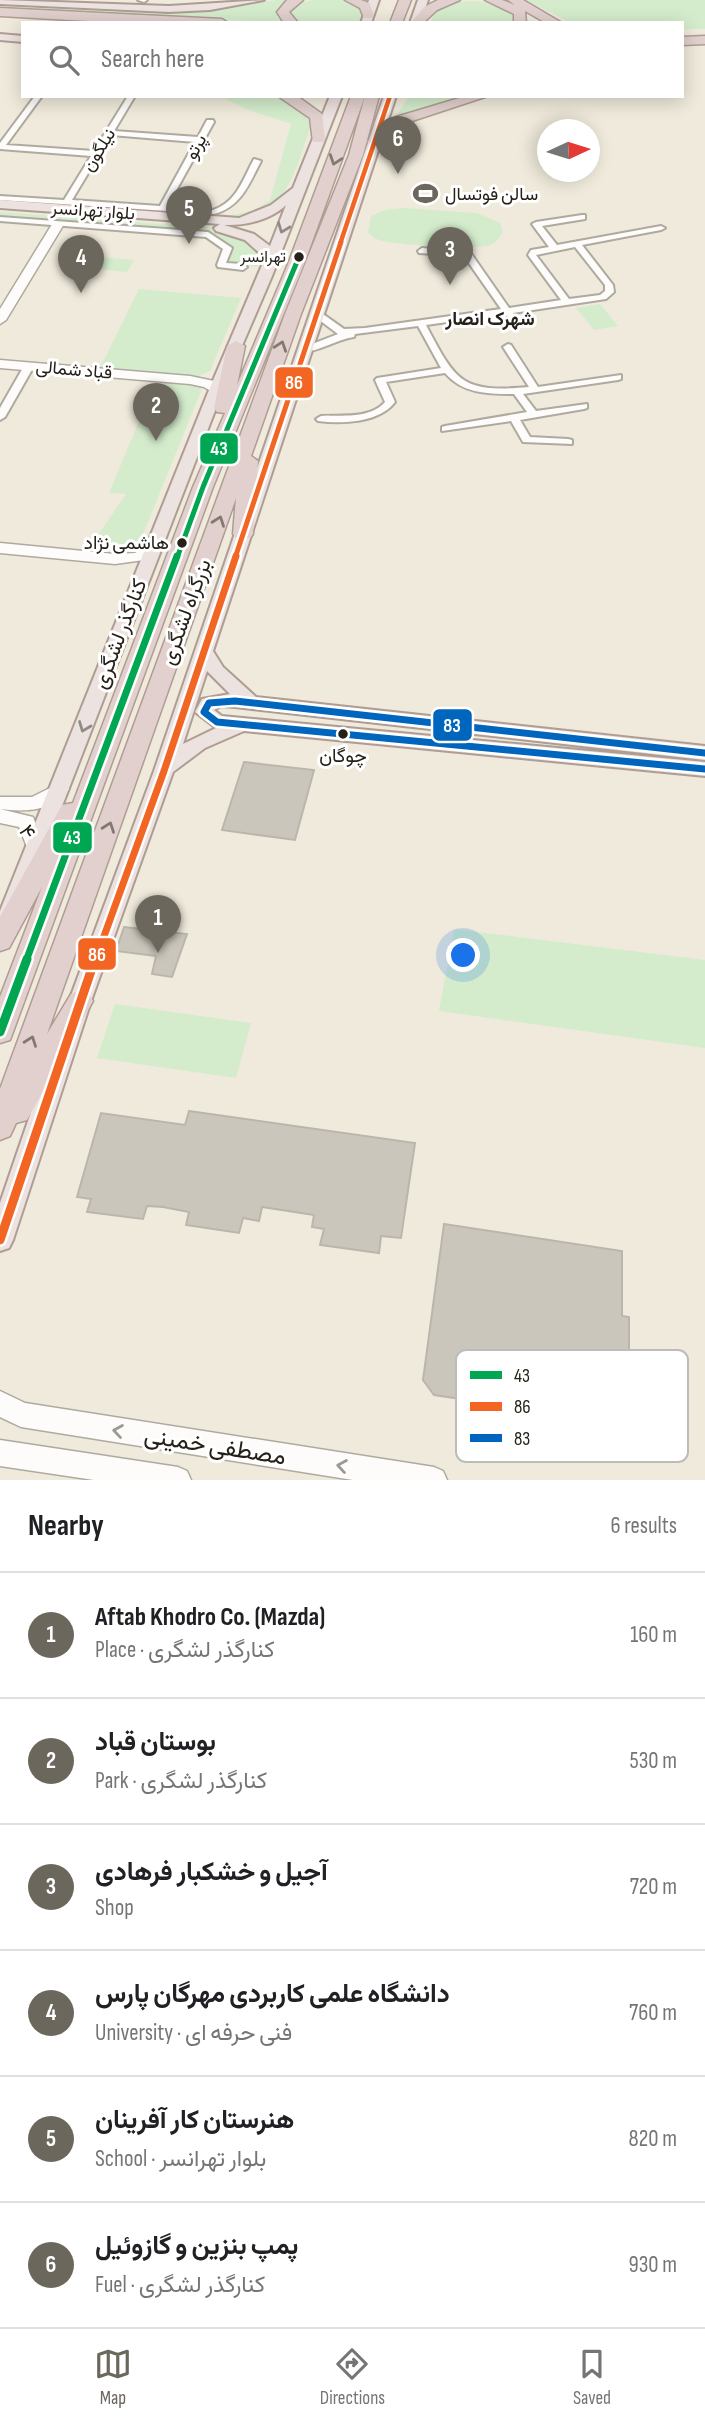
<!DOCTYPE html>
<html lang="en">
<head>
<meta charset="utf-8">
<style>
  body { margin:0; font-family:"Sofia Sans Condensed",Vazirmatn,sans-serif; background:#f2f2f2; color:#202124 }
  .compass { position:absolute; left:537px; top:119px; width:63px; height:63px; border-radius:50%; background:#fff; box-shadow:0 4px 18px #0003; rotate:86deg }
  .you { position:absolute; left:464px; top:956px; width:24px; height:24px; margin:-18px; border:5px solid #fff; border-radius:50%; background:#1a73e8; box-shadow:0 0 0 10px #1a73e833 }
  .badge { display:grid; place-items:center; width:46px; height:46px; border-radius:50%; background:#6c675c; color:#fff; font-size:23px; font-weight:700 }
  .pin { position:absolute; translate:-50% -58px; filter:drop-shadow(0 2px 4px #0008) }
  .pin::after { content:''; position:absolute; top:37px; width:24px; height:21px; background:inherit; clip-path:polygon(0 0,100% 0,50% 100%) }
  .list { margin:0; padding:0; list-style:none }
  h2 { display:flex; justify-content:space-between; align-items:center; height:91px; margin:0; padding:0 28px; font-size:30px }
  h2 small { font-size:23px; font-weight:400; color:#757577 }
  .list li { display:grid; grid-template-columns:46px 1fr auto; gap:21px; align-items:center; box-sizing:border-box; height:126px; padding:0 28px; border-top:2px solid #e0e0e0 }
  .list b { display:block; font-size:26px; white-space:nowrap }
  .list p { margin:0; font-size:23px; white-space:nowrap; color:#757577 }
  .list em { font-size:23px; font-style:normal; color:#757577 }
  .icon { flex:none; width:38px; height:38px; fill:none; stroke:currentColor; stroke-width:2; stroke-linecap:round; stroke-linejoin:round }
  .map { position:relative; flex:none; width:705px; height:1480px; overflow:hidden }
  .search { position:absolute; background:#fff; box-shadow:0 4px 18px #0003; left:21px; right:21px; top:21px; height:77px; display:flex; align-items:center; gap:18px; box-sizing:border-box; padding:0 24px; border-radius:0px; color:#757577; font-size:26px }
  .sheet { height:847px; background:#fff }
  nav { display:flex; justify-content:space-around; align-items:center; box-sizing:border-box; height:98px; border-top:2px solid #e0e0e0; background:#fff; font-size:19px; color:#757577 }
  nav a { display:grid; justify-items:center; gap:4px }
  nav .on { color:#6c675c }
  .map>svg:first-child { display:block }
  .green { fill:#d4eccc }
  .building { fill:#cac6bb; stroke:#bab6ab; stroke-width:2 }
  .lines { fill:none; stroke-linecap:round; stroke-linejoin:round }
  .street-casing { stroke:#aeaa9f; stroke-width:4 }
  .secondary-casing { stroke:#aeaa9f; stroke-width:3 }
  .primary-casing { stroke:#af9d94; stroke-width:4 }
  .highway-casing { stroke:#af9d94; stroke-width:3 }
  .street { fill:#fdfcfa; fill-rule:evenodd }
  .secondary { fill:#fdfcfa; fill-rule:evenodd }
  .primary { fill:#ece2df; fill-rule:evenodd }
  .highway { fill:#e1d0cd; fill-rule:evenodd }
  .bus-1-far2-casing { stroke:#fff; stroke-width:10 }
  .bus-1-far1-casing { stroke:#fff; stroke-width:12 }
  .bus-1-casing { stroke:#fff; stroke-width:14 }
  .bus-2-far3-casing { stroke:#fff; stroke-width:8 }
  .bus-2-far2-casing { stroke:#fff; stroke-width:10 }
  .bus-2-far1-casing { stroke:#fff; stroke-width:12 }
  .bus-2-casing { stroke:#fff; stroke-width:14 }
  .bus-3-casing { stroke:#fff; stroke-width:12 }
  .bus-1-far2 { stroke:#00a651; stroke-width:5 }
  .bus-1-far1 { stroke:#00a651; stroke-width:7 }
  .bus-1 { stroke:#00a651; stroke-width:9 }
  .bus-2-far3 { stroke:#f26522; stroke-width:4.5 }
  .bus-2-far2 { stroke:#f26522; stroke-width:5 }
  .bus-2-far1 { stroke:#f26522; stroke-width:7 }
  .bus-2 { stroke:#f26522; stroke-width:9 }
  .bus-3 { stroke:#0065bd; stroke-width:7 }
  .oneway { stroke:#837872 }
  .oneway2 { stroke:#928b85 }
  .oneway3 { stroke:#9c9994 }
  .bus-dot { fill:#252118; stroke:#fff; stroke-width:2.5 }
  .labels { text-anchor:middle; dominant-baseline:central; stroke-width:6; stroke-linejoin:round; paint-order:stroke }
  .far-bus-label { font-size:16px; fill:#252118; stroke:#fff; text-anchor:end }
  .far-street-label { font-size:18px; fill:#252118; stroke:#fff }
  .far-poi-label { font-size:18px; fill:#252118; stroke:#fff; text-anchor:start }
  .far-neighbourhood-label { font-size:19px; font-weight:bold; fill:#252118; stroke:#fff }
  .bus-label { font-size:19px; fill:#252118; stroke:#fff; text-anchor:end }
  .street-label { font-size:21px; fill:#252118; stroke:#fff }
  .near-street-label { font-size:24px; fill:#252118; stroke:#fff }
  .key { fill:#fff; stroke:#bebcba; stroke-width:2 }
  .key-label { font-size:19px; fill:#252118 }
  .line-badge { stroke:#fff; stroke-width:2.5 }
  .badge-label { font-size:19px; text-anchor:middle; font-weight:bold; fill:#fff }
</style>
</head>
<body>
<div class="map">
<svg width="705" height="1480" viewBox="0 0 705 1480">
  <rect width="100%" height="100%" fill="#efeadb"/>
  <path class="green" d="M 277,0 L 294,0 L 283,5 L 289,23 L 0,8 L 0,3 L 173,12 L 217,10 Z
    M 313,0 L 344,0 L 364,9 L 357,11 L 365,12 L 360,23 L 301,23 L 290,15 L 291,10 L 297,4 Z
    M 526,0 L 705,0 L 705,29 L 682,29 L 682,23 L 571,23 Z
    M 471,1 L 491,3 L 514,9 L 516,23 L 431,23 C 438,2 451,3 471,1 Z
    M 220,96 C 255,96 296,87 311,126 C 294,172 288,219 228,216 L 255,210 L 270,200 L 291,124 L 246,109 Z
    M 409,96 L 476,96 L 396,117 Z
    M 402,208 L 477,213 L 500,223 L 503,232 C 499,239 495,244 487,246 C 471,249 391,245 376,239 C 373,237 371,235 368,232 L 371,216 L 385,210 Z
    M 0,212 L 217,228 L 247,240 L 263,252 L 258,267 L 223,263 L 229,247 L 215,236 L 202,233 L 0,217 Z
    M 88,256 L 134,260 L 127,272 L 81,267 Z
    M 139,289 L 241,298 L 210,371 L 197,377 L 100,368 Z
    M 600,304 L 618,326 L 594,330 L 576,308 Z
    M 155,383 L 199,386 L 202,389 L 137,549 L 126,553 L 89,548 L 126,494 L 109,493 Z
    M 454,929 L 705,960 L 705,1048 L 439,1011 Z
    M 115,1004 L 251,1023 L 236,1078 L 97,1058 Z"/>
  <path class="building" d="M 244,762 L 314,770 L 295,840 L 222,830 Z
    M 124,927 L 187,934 L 172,977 L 152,974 L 156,956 L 116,951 Z
    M 189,1111 L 415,1143 L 401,1238 L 381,1236 L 379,1253 L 320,1245 L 324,1229 L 312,1227 L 314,1215 L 262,1207 L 259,1221 L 243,1218 L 239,1233 L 186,1225 L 189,1212 L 163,1207 L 147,1206 L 143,1219 L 87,1212 L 91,1199 L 77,1197 L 101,1113 L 185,1125 Z
    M 444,1224 L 622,1251 L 622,1316 L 629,1317 L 629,1424 L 434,1395 L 423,1380 Z"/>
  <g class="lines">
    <defs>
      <path id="street" d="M 138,0 L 147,0 L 144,2 Z
        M 35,96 L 42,96 L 6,145 L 94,151 L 128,96 L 135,96 L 114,131 L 198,137 L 207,120 L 213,120 L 214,122 L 167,207 L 213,210 C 237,202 243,179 254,159 L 261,161 C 249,184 241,207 214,214 L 0,200 L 0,196 L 64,200 L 91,156 L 0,149 L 0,143 ZM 111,135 L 195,142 L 160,206 L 72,200 Z
        M 582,215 L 585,215 L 585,219 L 542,226 L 557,245 L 661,226 L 665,228 L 661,230 L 582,245 L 613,285 L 614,292 L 606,299 L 513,313 L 514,315 L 510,318 L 505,314 L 426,325 C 456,382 461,393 529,387 L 503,347 L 508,344 L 511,345 L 538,387 L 621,375 L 621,379 L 618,380 L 523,394 L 536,411 L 587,404 L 587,408 L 584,409 L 520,420 L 530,437 L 568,439 L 572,440 L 572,444 L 523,442 L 511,421 L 442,431 L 442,427 L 445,426 L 527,412 L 514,394 C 488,394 463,394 445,373 L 386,382 L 395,402 C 379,423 342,424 318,421 L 316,419 L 321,416 C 342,415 370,419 385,402 L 375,380 L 377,378 L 441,368 L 418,326 L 355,334 L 354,337 C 337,339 319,352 302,352 L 302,348 L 338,334 L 314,316 L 314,312 L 320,312 L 344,329 L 365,328 L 501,309 L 464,256 L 419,253 L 418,251 L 422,248 L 470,252 L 509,308 L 561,300 L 528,255 L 531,250 L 549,247 L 532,224 L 536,222 ZM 575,247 L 605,285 L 605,291 L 600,295 L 569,299 L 536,255 Z
        M 0,217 L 208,232 L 232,248 L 226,263 L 243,264 L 247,267 L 243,270 L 218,267 L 217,265 L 223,249 L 206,237 L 0,221 Z
        M 29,363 L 34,366 L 5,417 L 0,420 L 0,408 L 24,366 Z"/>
      <path id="secondary" d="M 54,221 L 64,224 L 6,320 L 0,324 L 0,309 Z
        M 0,360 L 190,376 L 214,381 L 223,390 L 216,394 L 204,387 L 190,384 L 0,368 Z
        M 156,541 L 164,546 L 144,560 L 115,564 L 0,553 L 0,543 L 115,554 L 135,553 Z
        M 60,783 L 66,785 L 69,789 C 54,812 24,812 0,809 L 33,817 L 45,847 L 43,852 L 29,852 L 19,827 L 0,823 L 0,797 L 32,797 Z
        M 0,1391 L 25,1403 L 434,1467 L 443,1471 L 447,1480 L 353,1480 L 21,1427 L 0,1417 Z
        M 0,1440 L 178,1467 L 187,1471 L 191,1480 L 94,1480 L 0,1466 Z"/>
      <path id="primary" d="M 0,0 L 169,6 L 264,0 L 210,10 L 169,12 L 0,4 Z
        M 369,0 L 379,0 L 371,23 L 361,23 Z
        M 418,0 L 428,0 L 420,23 L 410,23 Z
        M 0,34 L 23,36 L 23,42 L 0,40 Z
        M 330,96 L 342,96 L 272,276 L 223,390 L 11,938 L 8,944 L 0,946 L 0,911 L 209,390 L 265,258 L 245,240 L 216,231 L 214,228 L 220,224 L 0,208 L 0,200 L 239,218 L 271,205 L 293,188 ZM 286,205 L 270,246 L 254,234 L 224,225 C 244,226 271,220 286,205 Z
        M 384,96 L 396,96 L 213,651 L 223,667 L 256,697 L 705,746 L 705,760 L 235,707 L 221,706 L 214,710 L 222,716 L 705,762 L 705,776 L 244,731 L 205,748 L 173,772 L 91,1001 L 13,1240 L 9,1248 L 0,1251 L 0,1203 L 69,1001 L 154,771 ZM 207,671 L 230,694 L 202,699 L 195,712 L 216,728 L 183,744 Z"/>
      <path id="highway" d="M 287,0 L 303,0 L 289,12 L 298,23 L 284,23 L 277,12 Z
        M 345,0 L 361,0 L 369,3 L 374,15 L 372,18 L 364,18 L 360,8 Z
        M 399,0 L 411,0 L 402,23 L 390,23 Z
        M 438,0 L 460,0 L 437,10 L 423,23 L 411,23 L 424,7 Z
        M 485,0 L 502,0 L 515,5 L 508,0 L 523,0 L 562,23 L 546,23 L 525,11 L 526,23 L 514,23 L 514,14 Z
        M 0,8 L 222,19 L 228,23 L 123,23 L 0,16 Z
        M 705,36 L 705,44 L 682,45 L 682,37 Z
        M 278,96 L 297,96 L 322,114 L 325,139 L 323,142 L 313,142 L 310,118 Z
        M 351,96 L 365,96 L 304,264 L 213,487 L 13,1032 L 10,1040 L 0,1043 L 0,997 L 42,887 L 9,948 L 0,951 L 0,917 L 62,805 L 73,803 L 193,487 L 225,413 L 217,412 L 214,408 L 227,346 L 236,341 L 245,346 L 237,385 L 288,264 Z
        M 365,96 L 379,96 L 363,155 L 301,314 L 251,456 L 258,461 L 253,534 L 250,538 L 236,538 L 233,534 L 236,498 L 47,1034 L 71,994 L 80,990 L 89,994 L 93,1001 L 27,1120 L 16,1123 L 10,1136 L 0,1140 L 0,1089 L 285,314 L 349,155 Z
        M 466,96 L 488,96 L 406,123 L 379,145 L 374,146 L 367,142 L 396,117 Z"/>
    </defs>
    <use href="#street" class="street-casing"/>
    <use href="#secondary" class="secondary-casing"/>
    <use href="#primary" class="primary-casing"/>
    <use href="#highway" class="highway-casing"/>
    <use href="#street" class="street"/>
    <use href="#secondary" class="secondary"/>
    <use href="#primary" class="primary"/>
    <use href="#highway" class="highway"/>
    <defs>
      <path id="bus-1-far2" d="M 177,558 L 203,487 L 299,257"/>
      <path id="bus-1-far1" d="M 26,961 L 177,556"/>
      <path id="bus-1" d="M 0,1032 L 27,959"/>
      <path id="bus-2-far3" d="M 340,244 L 390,96"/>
      <path id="bus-2-far2" d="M 235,558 L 341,242"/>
      <path id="bus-2-far1" d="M 95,961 L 164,771 L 236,556"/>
      <path id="bus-2" d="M 0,1240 L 95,959"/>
      <path id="bus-3" d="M 705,753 L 235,701 L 209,703 L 204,712 L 217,722 L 705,769"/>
    </defs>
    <use href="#bus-1-far2" class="bus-1-far2-casing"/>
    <use href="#bus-1-far1" class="bus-1-far1-casing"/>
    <use href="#bus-1" class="bus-1-casing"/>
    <use href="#bus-2-far3" class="bus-2-far3-casing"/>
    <use href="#bus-2-far2" class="bus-2-far2-casing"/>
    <use href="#bus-2-far1" class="bus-2-far1-casing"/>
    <use href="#bus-2" class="bus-2-casing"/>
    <use href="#bus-3" class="bus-3-casing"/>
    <use href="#bus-1-far2" class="bus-1-far2"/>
    <use href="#bus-1-far1" class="bus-1-far1"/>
    <use href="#bus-1" class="bus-1"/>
    <use href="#bus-2-far3" class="bus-2-far3"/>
    <use href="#bus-2-far2" class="bus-2-far2"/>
    <use href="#bus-2-far1" class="bus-2-far1"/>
    <use href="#bus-2" class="bus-2"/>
    <use href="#bus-3" class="bus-3"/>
  </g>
  <defs><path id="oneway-chevron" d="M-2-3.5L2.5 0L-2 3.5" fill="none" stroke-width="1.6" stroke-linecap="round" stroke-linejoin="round" transform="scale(1.75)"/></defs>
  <g class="oneway">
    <use href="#oneway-chevron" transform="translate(335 160) rotate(109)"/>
    <use href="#oneway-chevron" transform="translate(281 346) rotate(-71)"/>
    <use href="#oneway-chevron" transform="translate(219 521) rotate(-70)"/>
    <use href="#oneway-chevron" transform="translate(109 827) rotate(-70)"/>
    <use href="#oneway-chevron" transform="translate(31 1041) rotate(-70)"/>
  </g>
  <g class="oneway2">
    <use href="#oneway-chevron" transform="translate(283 228) rotate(111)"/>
    <use href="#oneway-chevron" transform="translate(84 727) rotate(111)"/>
  </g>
  <g class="oneway3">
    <use href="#oneway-chevron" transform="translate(118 1431) rotate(-171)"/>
    <use href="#oneway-chevron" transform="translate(342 1466) rotate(-171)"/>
  </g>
  <defs>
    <symbol id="stadium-bare" viewBox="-9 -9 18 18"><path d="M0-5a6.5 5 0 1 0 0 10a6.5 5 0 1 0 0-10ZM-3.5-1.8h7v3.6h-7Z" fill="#6c675c" stroke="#fff" stroke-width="2.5" paint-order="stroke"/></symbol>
  </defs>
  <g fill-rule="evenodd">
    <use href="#stadium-bare" x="408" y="176" width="35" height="35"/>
  </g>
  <g class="bus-dot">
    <circle cx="299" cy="257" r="6"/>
    <circle cx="182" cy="543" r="6"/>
    <circle cx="343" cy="734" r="6"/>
  </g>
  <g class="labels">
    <g class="far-bus-label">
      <text x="286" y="257">تهرانسر</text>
    </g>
    <g class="far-street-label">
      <text transform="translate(196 147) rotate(-61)">پرتو</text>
      <text transform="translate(99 150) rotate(-58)">نیلگون</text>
      <text transform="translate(93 211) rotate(4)">بلوار تهرانسر</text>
      <text transform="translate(74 370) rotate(5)">قباد شمالی</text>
    </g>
    <g class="far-poi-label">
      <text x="445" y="194">سالن فوتسال</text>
    </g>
    <g class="far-neighbourhood-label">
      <text x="490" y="319">شهرک انصار</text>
    </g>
    <g class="bus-label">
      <text x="169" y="543">هاشمی نژاد</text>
      <text x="343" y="756" text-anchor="middle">چوگان</text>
    </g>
    <g class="street-label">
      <text transform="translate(186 612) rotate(-70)">بزرگراه لشگری</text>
      <text transform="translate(120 634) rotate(-69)">کنارگذر لشگری</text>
      <text transform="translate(27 832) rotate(59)">۴</text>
    </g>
    <g class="near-street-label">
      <text transform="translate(215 1446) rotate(9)">مصطفی خمینی</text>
    </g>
  </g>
  <rect x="456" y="1350" width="232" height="112" rx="10" class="key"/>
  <rect x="470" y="1371" width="32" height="8" fill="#00a651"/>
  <rect x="470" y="1402" width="32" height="9" fill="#f26522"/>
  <rect x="470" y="1434" width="32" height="8" fill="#0065bd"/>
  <g class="key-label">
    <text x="514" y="1382">43</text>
    <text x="514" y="1413">86</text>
    <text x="514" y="1445">83</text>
  </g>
  <g class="line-badge">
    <rect x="274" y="366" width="40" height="33" rx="7" fill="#f26522"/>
    <rect x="199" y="432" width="40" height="33" rx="7" fill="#00a651"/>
    <rect x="432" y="708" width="41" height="34" rx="7" fill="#0065bd"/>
    <rect x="52" y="821" width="41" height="33" rx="7" fill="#00a651"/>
    <rect x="77" y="937" width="40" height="34" rx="7" fill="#f26522"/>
  </g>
  <g class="badge-label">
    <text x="294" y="389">86</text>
    <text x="219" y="455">43</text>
    <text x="452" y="732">83</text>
    <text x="72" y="844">43</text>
    <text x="97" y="961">86</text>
  </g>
</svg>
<svg class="compass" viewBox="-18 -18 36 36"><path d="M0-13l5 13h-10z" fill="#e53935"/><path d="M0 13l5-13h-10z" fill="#757577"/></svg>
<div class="you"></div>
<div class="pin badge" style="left:158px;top:953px">1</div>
<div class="pin badge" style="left:156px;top:441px">2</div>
<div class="pin badge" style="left:450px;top:285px">3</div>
<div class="pin badge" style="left:81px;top:293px">4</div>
<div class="pin badge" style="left:189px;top:244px">5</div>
<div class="pin badge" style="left:398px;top:174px">6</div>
<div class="search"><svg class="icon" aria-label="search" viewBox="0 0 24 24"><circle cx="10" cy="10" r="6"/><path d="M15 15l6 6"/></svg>Search here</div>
</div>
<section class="sheet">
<h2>Nearby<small>6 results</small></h2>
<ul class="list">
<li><span class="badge">1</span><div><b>Aftab Khodro Co. (Mazda)</b><p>Place · کنارگذر لشگری</p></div><em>160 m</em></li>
<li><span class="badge">2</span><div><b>بوستان قباد</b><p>Park · کنارگذر لشگری</p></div><em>530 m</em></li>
<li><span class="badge">3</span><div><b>آجیل و خشکبار فرهادی</b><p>Shop</p></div><em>720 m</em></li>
<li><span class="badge">4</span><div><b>دانشگاه علمی کاربردی مهرگان پارس</b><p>University · فنی حرفه ای</p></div><em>760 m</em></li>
<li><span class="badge">5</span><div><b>هنرستان کار آفرینان</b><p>School · بلوار تهرانسر</p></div><em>820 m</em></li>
<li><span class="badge">6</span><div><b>پمپ بنزین و گازوئیل</b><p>Fuel · کنارگذر لشگری</p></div><em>930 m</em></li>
</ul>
</section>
<nav>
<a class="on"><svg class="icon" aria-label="map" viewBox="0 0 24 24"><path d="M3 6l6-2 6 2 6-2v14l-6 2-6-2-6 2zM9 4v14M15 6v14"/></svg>Map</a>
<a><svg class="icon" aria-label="directions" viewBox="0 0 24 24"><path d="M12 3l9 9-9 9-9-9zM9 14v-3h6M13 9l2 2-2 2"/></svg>Directions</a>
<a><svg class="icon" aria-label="saved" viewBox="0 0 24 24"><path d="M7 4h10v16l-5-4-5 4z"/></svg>Saved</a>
</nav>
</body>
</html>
